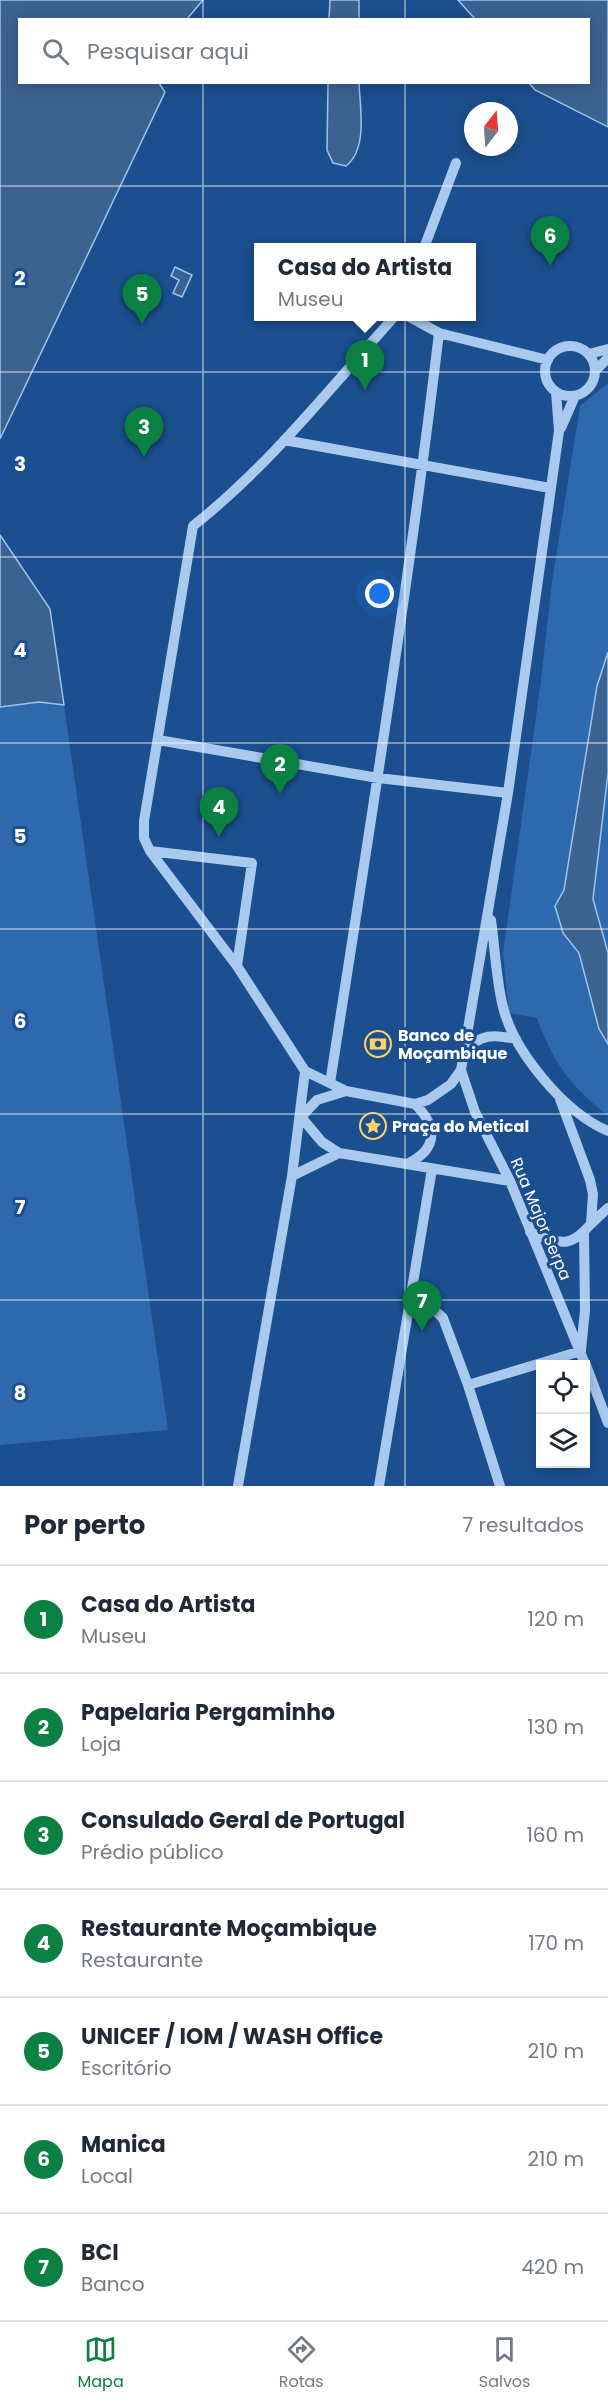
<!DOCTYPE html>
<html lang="pt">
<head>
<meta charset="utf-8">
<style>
  body { margin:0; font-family:Poppins,sans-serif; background:#f6f6f7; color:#1f2937 }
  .controls { position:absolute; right:18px; bottom:18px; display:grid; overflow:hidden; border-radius:0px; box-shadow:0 3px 15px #0003 }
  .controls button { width:54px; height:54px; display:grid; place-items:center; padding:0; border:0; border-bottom:2px solid #e0e1e3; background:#fff; color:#1f2937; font:30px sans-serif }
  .compass { position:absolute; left:464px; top:102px; width:54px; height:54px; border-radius:50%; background:#fff; box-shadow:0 3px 15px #0003; rotate:17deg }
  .you { position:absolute; left:380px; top:594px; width:21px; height:21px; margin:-15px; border:4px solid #fff; border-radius:50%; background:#1a73e8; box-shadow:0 0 0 9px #1a73e833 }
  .badge { display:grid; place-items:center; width:39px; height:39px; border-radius:50%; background:#0b8043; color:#fff; font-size:20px; font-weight:700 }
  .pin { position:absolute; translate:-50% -50px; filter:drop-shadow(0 2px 3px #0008) }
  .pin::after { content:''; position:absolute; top:32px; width:21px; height:18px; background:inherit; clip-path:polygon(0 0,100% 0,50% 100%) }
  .popup { position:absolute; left:254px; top:243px; width:222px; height:78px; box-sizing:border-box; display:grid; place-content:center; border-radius:0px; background:#fff; filter:drop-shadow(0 2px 4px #0005); font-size:20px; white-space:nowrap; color:#747a83 }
  .popup b { font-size:22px; color:#1f2937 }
  .popup::after { content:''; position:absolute; left:50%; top:100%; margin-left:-12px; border:12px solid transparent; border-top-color:#fff }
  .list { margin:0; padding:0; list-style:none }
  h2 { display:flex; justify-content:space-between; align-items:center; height:78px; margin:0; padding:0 24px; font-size:26px }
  h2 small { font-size:20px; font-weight:400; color:#747a83 }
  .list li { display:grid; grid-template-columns:39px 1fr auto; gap:18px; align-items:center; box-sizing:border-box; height:108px; padding:0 24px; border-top:2px solid #e0e1e3 }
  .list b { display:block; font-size:22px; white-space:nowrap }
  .list p { margin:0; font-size:20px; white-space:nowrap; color:#747a83 }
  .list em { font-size:20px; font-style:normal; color:#747a83 }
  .icon { flex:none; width:33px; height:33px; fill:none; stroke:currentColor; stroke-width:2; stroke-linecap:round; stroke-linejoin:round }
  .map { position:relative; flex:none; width:608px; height:1486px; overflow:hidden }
  .search { position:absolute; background:#fff; box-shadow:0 3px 15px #0003; left:18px; right:18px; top:18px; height:66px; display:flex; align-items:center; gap:15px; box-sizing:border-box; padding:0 21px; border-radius:0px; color:#747a83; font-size:22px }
  .sheet { height:834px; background:#fff }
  nav { display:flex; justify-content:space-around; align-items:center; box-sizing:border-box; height:84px; border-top:2px solid #e0e1e3; background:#fff; font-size:16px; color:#747a83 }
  nav a { display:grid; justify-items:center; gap:3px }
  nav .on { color:#0b8043 }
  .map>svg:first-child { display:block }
  .green { fill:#2e69ad }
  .water { fill:#3c6290; stroke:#9cc4f0; stroke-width:1.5 }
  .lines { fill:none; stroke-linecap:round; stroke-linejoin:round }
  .minor { stroke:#a9c9ee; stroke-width:10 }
  .grid { fill:none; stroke:#fff; stroke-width:1.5; stroke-opacity:0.55 }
  .labels { text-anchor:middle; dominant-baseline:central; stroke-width:6; stroke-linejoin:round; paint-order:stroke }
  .poi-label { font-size:16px; font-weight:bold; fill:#fff; stroke:#1b4f8f; text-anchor:start }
  .street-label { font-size:16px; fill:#fff; stroke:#1b4f8f }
  .grid-label { font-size:20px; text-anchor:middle; font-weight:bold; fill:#fff; stroke:#1b4f8f; stroke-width:6; stroke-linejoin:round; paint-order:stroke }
</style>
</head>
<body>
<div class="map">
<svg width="608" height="1486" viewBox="0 0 608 1486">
  <rect width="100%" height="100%" fill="#1b4f8f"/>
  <path class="green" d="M 608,383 L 608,1116 C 570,1085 554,1065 537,1018 L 509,1013 L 503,953 L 540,688 L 552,582 L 580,406 Z
    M 39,702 L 64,705 L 168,1430 L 0,1445 L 0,707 Z"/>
  <path class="water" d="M 0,0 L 203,0 L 187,19 L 20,20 L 20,82 L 159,83 L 165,92 L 0,439 Z
    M 330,0 L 359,0 L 359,19 L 329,19 Z
    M 458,0 L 608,0 L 608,127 L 535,90 L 529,83 L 588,82 L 588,20 L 475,19 Z
    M 328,83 L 359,83 C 360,108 368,149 346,166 L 333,163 L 327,150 Z
    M 175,267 L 192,275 L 182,297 L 173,293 L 179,280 L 171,276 Z
    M 0,535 L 50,609 L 64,705 L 39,702 L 0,707 Z
    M 608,652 L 608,773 L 593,899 L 608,953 L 608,1044 L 599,1029 L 579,953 L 563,933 L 555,906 L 564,890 L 597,686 Z"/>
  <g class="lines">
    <path class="minor" d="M 424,248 L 456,163
      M 395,316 C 330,388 269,466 193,526 L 144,821 L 144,838 L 150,851 L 237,966 L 305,1071 L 346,1091 L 415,1104 L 428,1100 L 451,1084 L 461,1070
      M 408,316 L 439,333 L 548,360
      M545 371a25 25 0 1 1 50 0a25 25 0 1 1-50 0Z
      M 589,354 L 608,349
      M 596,370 L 608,358
      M 556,392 L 559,431 L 508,793 L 461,1070 L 475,1112 L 510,1181 L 585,1364
      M 561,428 L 575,396
      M 284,440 L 550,488
      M 158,740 L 378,778 L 508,793
      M 150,851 L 252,863 L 237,966
      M 491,920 C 495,948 496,979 503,1007 C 514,1052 565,1113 608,1131
      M 464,1051 C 481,1034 493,1034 516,1039
      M 330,1083 C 369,834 409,584 439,333
      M 560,1099 L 590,1180 L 593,1194 L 591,1223
      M 301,1117 L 322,1142 L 339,1153 L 510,1181
      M 301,1117 L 317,1100 L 346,1091
      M 407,1164 C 438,1149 438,1127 415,1104
      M 292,1176 L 339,1153
      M 530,1232 C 577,1254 575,1236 608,1208
      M 411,1302 L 430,1306 L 443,1318 L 468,1385 L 500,1486
      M 581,1350 L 585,1310 L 584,1233
      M 586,1365 L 608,1423
      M 468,1385 L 581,1351
      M 238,1486 L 292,1176 L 305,1071
      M 379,1486 L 432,1169"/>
  </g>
  <path class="grid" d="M 203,0 L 203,20M 405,0 L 405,20M 203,82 L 203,1486M 405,82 L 405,1486M 0,186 L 608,186M 0,372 L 608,372M 0,557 L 608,557M 0,743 L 608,743M 0,929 L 608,929M 0,1114 L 608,1114M 0,1300 L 608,1300"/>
  <defs>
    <symbol id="bank-ring" viewBox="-11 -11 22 22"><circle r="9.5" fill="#1b4f8f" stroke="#ffd166" stroke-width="1.5"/><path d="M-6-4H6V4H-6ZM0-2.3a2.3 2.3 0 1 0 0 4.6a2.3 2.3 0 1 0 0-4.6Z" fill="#ffd166"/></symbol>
    <symbol id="sight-ring" viewBox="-11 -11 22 22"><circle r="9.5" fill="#1b4f8f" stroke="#ffd166" stroke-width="1.5"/><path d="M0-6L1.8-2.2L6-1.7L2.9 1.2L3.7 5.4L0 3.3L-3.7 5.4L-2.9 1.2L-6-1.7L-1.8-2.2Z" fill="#ffd166"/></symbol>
  </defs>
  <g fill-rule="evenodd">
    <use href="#bank-ring" x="363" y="1029" width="30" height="30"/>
    <use href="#sight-ring" x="358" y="1111" width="30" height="30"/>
  </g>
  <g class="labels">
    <g class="poi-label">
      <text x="398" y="1035">Banco de<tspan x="398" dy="18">Moçambique</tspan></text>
      <text x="392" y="1126">Praça do Metical</text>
    </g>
    <g class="street-label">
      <text transform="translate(541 1219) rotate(67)">Rua Major Serpa</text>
    </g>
  </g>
  <g class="grid-label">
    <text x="20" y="285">2</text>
    <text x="20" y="471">3</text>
    <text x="20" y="657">4</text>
    <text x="20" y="843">5</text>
    <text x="20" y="1028">6</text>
    <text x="20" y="1214">7</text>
    <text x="20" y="1400">8</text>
  </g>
</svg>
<div class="controls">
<button><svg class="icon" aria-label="locate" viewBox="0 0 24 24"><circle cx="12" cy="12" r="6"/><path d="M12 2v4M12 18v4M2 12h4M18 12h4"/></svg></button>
<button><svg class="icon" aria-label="layers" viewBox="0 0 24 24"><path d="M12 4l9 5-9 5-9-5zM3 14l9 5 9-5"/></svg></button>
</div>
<svg class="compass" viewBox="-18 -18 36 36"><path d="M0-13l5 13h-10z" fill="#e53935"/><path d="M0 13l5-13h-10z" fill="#747a83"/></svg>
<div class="you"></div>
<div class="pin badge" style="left:365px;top:390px">1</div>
<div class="popup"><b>Casa do Artista</b>Museu</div>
<div class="pin badge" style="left:280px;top:794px">2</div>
<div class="pin badge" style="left:144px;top:457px">3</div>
<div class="pin badge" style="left:219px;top:837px">4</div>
<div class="pin badge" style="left:142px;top:324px">5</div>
<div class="pin badge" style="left:550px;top:266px">6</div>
<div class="pin badge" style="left:422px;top:1331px">7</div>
<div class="search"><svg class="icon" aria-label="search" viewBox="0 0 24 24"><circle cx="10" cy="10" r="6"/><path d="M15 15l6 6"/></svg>Pesquisar aqui</div>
</div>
<section class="sheet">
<h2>Por perto<small>7 resultados</small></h2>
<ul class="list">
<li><span class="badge">1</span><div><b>Casa do Artista</b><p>Museu</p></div><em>120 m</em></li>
<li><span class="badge">2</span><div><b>Papelaria Pergaminho</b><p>Loja</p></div><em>130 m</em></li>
<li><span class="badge">3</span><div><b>Consulado Geral de Portugal</b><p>Prédio público</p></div><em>160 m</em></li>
<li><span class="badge">4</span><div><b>Restaurante Moçambique</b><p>Restaurante</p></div><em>170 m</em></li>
<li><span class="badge">5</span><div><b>UNICEF / IOM / WASH Office</b><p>Escritório</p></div><em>210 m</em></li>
<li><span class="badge">6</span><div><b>Manica</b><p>Local</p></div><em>210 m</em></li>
<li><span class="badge">7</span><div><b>BCI</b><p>Banco</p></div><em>420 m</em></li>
</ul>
</section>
<nav>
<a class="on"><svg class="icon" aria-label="map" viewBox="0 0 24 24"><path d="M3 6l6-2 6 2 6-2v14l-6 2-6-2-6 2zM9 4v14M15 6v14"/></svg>Mapa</a>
<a><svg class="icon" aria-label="directions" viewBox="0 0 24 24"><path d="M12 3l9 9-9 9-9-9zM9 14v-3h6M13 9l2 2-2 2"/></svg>Rotas</a>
<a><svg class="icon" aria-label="saved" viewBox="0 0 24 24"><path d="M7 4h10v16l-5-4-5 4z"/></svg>Salvos</a>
</nav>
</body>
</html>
